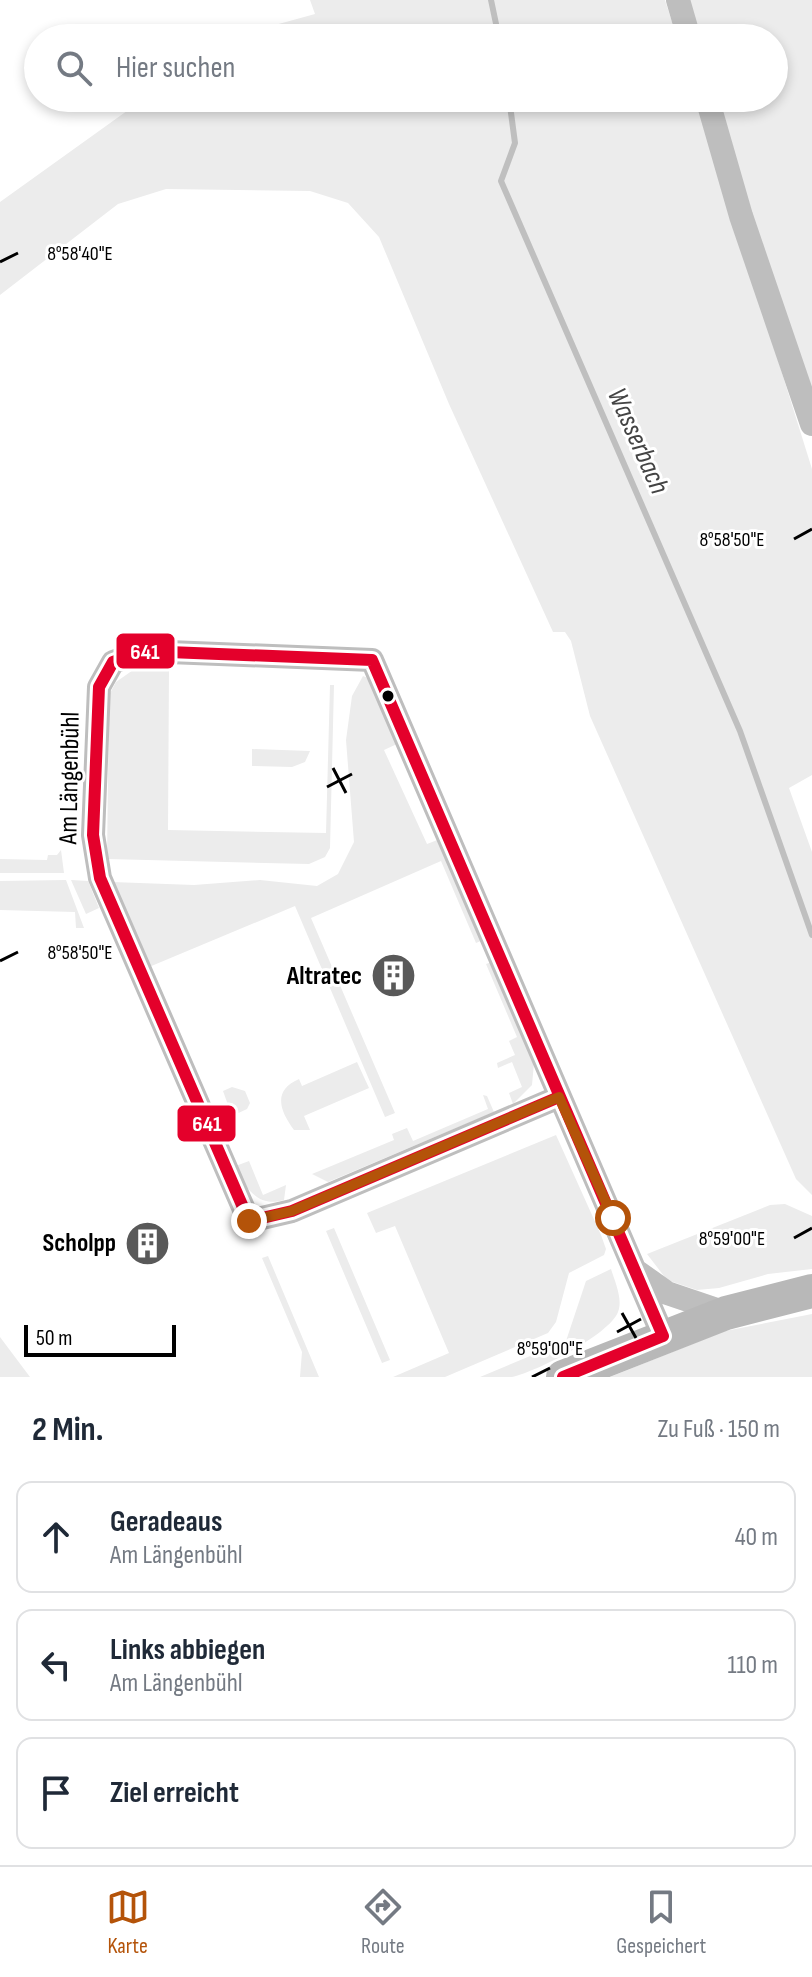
<!DOCTYPE html>
<html lang="de">
<head>
<meta charset="utf-8">
<style>
  body { margin:0; font-family:"Sofia Sans Condensed",sans-serif; background:#f6f6f7; color:#1f2937 }
  .scale { position:absolute; left:24px; bottom:20px; width:152px; box-sizing:border-box; padding-left:8px; border:4px solid #000; border-top:0; font-size:22px; line-height:28px; white-space:nowrap; color:#000; -webkit-text-stroke:6px #fff; paint-order:stroke }
  .stop { position:absolute; width:24px; height:24px; margin:-18px; border:6px solid #b45309; border-radius:50%; background:#fff }
  .stop.end { background:#b45309; border-color:#fff; box-shadow:0 2px 8px #0008 }
  .list { margin:0; padding:0; list-style:none }
  h2 { display:flex; justify-content:space-between; align-items:center; height:104px; margin:0; padding:0 32px; font-size:34px }
  h2 small { font-size:26px; font-weight:400; color:#747a83 }
  .list li { display:grid; grid-template-columns:52px 1fr auto; gap:24px; align-items:center; box-sizing:border-box; height:112px; margin:0 16px 16px; padding:0 16px; border:2px solid #e0e1e3; border-radius:16px }
  .list b { display:block; font-size:30px; white-space:nowrap }
  .list p { margin:0; font-size:26px; white-space:nowrap; color:#747a83 }
  .list em { font-size:26px; font-style:normal; color:#747a83 }
  .icon { flex:none; width:44px; height:44px; fill:none; stroke:currentColor; stroke-width:2; stroke-linecap:round; stroke-linejoin:round }
  .map { position:relative; flex:none; width:812px; height:1377px; overflow:hidden }
  .search { position:absolute; background:#fff; box-shadow:0 4px 12px #0003; left:24px; right:24px; top:24px; height:88px; display:flex; align-items:center; gap:20px; box-sizing:border-box; padding:0 28px; border-radius:44px; color:#747a83; font-size:30px }
  .sheet { height:488px; background:#fff }
  nav { display:flex; justify-content:space-around; align-items:center; box-sizing:border-box; height:112px; border-top:2px solid #e0e1e3; background:#fff; font-size:22px; color:#747a83 }
  nav a { display:grid; justify-items:center; gap:4px }
  nav .on { color:#b45309 }
  .map>svg:first-child { display:block }
  .green { fill:#ececec }
  .lines { fill:none; stroke-linecap:round; stroke-linejoin:round }
  .stream { stroke:#bfbfbf; stroke-width:6 }
  .minor { stroke:#bebebe; stroke-width:24 }
  .secondary { stroke:#b8b8b8; stroke-width:34 }
  .bus-1-casing { stroke:#fff; stroke-width:18 }
  .bus-1 { stroke:#e4002b; stroke-width:12 }
  .route { stroke:#b45309; stroke-width:10 }
  .ticks { fill:none; stroke:#000; stroke-width:3 }
  .bus-dot { fill:#000; stroke:#fff; stroke-width:3 }
  .labels { text-anchor:middle; dominant-baseline:central; stroke-width:6; stroke-linejoin:round; paint-order:stroke }
  .street-label { font-size:26px; fill:#000; stroke:#fff }
  .poi-label { font-size:26px; font-weight:bold; fill:#000; stroke:#fff; text-anchor:end }
  .water-label { font-size:28px; font-style:italic; fill:#444; stroke:#fff }
  .ticks-label { font-size:20px; text-anchor:middle; fill:#000; stroke:#fff; stroke-width:6; stroke-linejoin:round; paint-order:stroke }
  .line-badge { stroke:#fff; stroke-width:3 }
  .badge-label { font-size:22px; text-anchor:middle; font-weight:bold; fill:#fff }
</style>
</head>
<body>
<div class="map">
<svg width="812" height="1377" viewBox="0 0 812 1377">
  <rect width="100%" height="100%" fill="#fff"/>
  <path class="green" d="M 310,0 L 665,0 L 677,38 L 228,38 L 315,14 Z
    M 682,0 L 812,0 L 812,408 L 712,98 L 774,98 L 774,38 L 694,38 Z
    M 145,98 L 696,98 L 812,469 L 812,775 L 789,788 L 812,852 L 812,1195 L 796,1179 L 590,716 L 571,641 L 565,632 L 553,632 L 449,404 L 379,237 L 348,203 L 310,191 L 166,189 L 118,204 L 0,295 L 0,202 Z
    M 136,668 L 169,669 L 168,830 L 326,833 L 330,685 L 334,685 L 330,848 L 325,857 L 309,864 L 107,859 L 109,695 L 116,682 Z
    M 363,676 L 370,679 L 397,744 L 384,750 L 427,844 L 440,839 L 483,940 L 476,943 L 441,861 L 311,918 L 395,1113 L 385,1117 L 295,906 L 149,967 L 112,882 L 194,885 L 260,880 L 317,886 L 338,874 L 354,842 L 346,740 L 352,696 Z
    M 252,749 L 310,751 L 305,762 L 292,767 L 252,766 Z
    M 61,850 L 64,873 L 0,873 L 0,859 L 47,860 L 48,855 L 57,855 Z
    M 66,880 L 84,928 L 76,928 L 75,912 L 0,910 L 0,881 Z
    M 71,880 L 88,881 L 99,908 L 86,914 Z
    M 492,962 L 534,1063 L 532,1085 L 513,1104 L 509,1093 L 522,1087 L 512,1062 L 498,1068 L 497,1063 L 515,1055 L 509,1041 L 517,1037 L 486,964 Z
    M 357,1062 L 369,1088 L 304,1116 L 310,1130 L 294,1130 C 279,1110 273,1090 299,1079 L 302,1086 Z
    M 232,1087 L 245,1091 L 250,1103 L 247,1109 L 232,1116 L 223,1091 Z
    M 483,1095 L 487,1096 L 494,1112 L 328,1182 L 312,1174 L 394,1140 L 392,1134 L 407,1128 L 413,1141 L 488,1109 Z
    M 556,1135 L 601,1235 L 606,1249 L 604,1255 L 569,1273 L 556,1322 L 548,1333 L 445,1377 L 393,1377 L 449,1353 L 395,1226 L 376,1233 L 367,1213 Z
    M 249,1161 L 263,1195 L 286,1185 L 284,1200 C 257,1208 246,1187 233,1167 Z
    M 785,1204 L 812,1216 L 812,1269 L 768,1274 L 719,1288 L 697,1290 L 667,1280 L 647,1254 L 770,1205 Z
    M 334,1228 L 390,1360 L 382,1363 L 326,1231 Z
    M 268,1256 L 319,1377 L 300,1377 L 302,1352 L 262,1258 Z
    M 611,1269 C 615,1282 623,1299 618,1312 C 609,1335 536,1372 512,1377 C 502,1377 490,1377 480,1377 L 566,1341 L 586,1281 Z
    M 812,1314 L 812,1377 L 610,1377 L 725,1331 Z
    M 0,1337 L 30,1377 L 0,1377 Z"/>
  <g class="lines">
    <path class="stream" d="M 491,0 L 499,38
      M 509,98 L 515,143 L 501,181 L 740,731 L 812,935"/>
    <path class="minor" d="M 678,0 L 689,38
      M 707,98 L 741,216 L 812,424
      M 559,1097 L 292,1211 L 249,1221 L 100,878 L 93,835 L 99,687 L 113,662 L 144,651 L 372,660 L 663,1336
      M 636,1271 L 667,1293 L 726,1313"/>
    <path class="secondary" d="M 563,1377 L 726,1313 L 812,1291"/>
    <defs>
      <path id="bus-1" d="M 559,1097 L 292,1211 L 249,1221 L 100,878 L 93,835 L 99,687 L 113,662 L 144,651 L 372,660 L 663,1336
        M 563,1377 L 663,1336"/>
    </defs>
    <use href="#bus-1" class="bus-1-casing"/>
    <use href="#bus-1" class="bus-1"/>
  </g>
  <g class="lines">
    <path class="route" d="M 249,1221 L 292,1211 L 559,1097 L 613,1218"/>
  </g>
  <path class="ticks" d="M 0,262 L 18,253M 794,539 L 812,529M 333,768 L 346,793M 327,787 L 352,774M 0,961 L 18,952M 794,1238 L 812,1228M 622,1313 L 636,1338M 617,1332 L 641,1319M 532,1377 L 550,1368"/>
  <defs>
    <symbol id="building-disc" viewBox="-11 -11 22 22"><circle r="9.5" fill="#595959" stroke="#fff"/><path d="M-4-6H4V6H1V3H-1V6H-4ZM-2.5-4.3h1.7v1.8h-1.7ZM.8-4.3h1.7v1.8H.8ZM-2.5-1h1.7V.8h-1.7ZM.8-1h1.7V.8H.8Z" fill="#fff"/></symbol>
  </defs>
  <g fill-rule="evenodd">
    <use href="#building-disc" x="368" y="950" width="51" height="51"/>
    <use href="#building-disc" x="122" y="1218" width="51" height="51"/>
  </g>
  <circle class="bus-dot" cx="388" cy="696" r="7"/>
  <g class="labels">
    <g class="street-label">
      <text transform="translate(70 778) rotate(-89)">Am Längenbühl</text>
    </g>
    <g class="poi-label">
      <text x="362" y="976">Altratec</text>
      <text x="116" y="1243">Scholpp</text>
    </g>
    <g class="water-label">
      <text transform="translate(638 441) rotate(66)">Wasserbach</text>
    </g>
  </g>
  <g class="ticks-label">
    <text x="80" y="260">8°58'40"E</text>
    <text x="732" y="546">8°58'50"E</text>
    <text x="80" y="959">8°58'50"E</text>
    <text x="732" y="1245">8°59'00"E</text>
    <text x="550" y="1355">8°59'00"E</text>
  </g>
  <g class="line-badge">
    <rect x="115" y="632" width="61" height="38" rx="8" fill="#e4002b"/>
    <rect x="176" y="1104" width="61" height="39" rx="8" fill="#e4002b"/>
  </g>
  <g class="badge-label">
    <text x="145" y="659">641</text>
    <text x="207" y="1131">641</text>
  </g>
</svg>
<div class="scale">50 m</div>
<div class="stop" style="left:613px;top:1218px"></div>
<div class="stop end" style="left:249px;top:1221px"></div>
<div class="search"><svg class="icon" aria-label="search" viewBox="0 0 24 24"><circle cx="10" cy="10" r="6"/><path d="M15 15l6 6"/></svg>Hier suchen</div>
</div>
<section class="sheet">
<h2>2 Min.<small>Zu Fuß · 150 m</small></h2>
<ul class="list">
<li><svg class="icon" aria-label="ahead" viewBox="0 0 24 24"><path d="M12 20V5M6 11l6-6 6 6"/></svg><div><b>Geradeaus</b><p>Am Längenbühl</p></div><em>40 m</em></li>
<li><svg class="icon" aria-label="left" viewBox="0 0 24 24"><path d="M17 20v-9H6M10 6l-5 5 5 5"/></svg><div><b>Links abbiegen</b><p>Am Längenbühl</p></div><em>110 m</em></li>
<li><svg class="icon" aria-label="arrive" viewBox="0 0 24 24"><path d="M6 21V4h12l-3 4 3 4H6"/></svg><div><b>Ziel erreicht</b></div></li>
</ul>
</section>
<nav>
<a class="on"><svg class="icon" aria-label="map" viewBox="0 0 24 24"><path d="M3 6l6-2 6 2 6-2v14l-6 2-6-2-6 2zM9 4v14M15 6v14"/></svg>Karte</a>
<a><svg class="icon" aria-label="directions" viewBox="0 0 24 24"><path d="M12 3l9 9-9 9-9-9zM9 14v-3h6M13 9l2 2-2 2"/></svg>Route</a>
<a><svg class="icon" aria-label="saved" viewBox="0 0 24 24"><path d="M7 4h10v16l-5-4-5 4z"/></svg>Gespeichert</a>
</nav>
</body>
</html>
